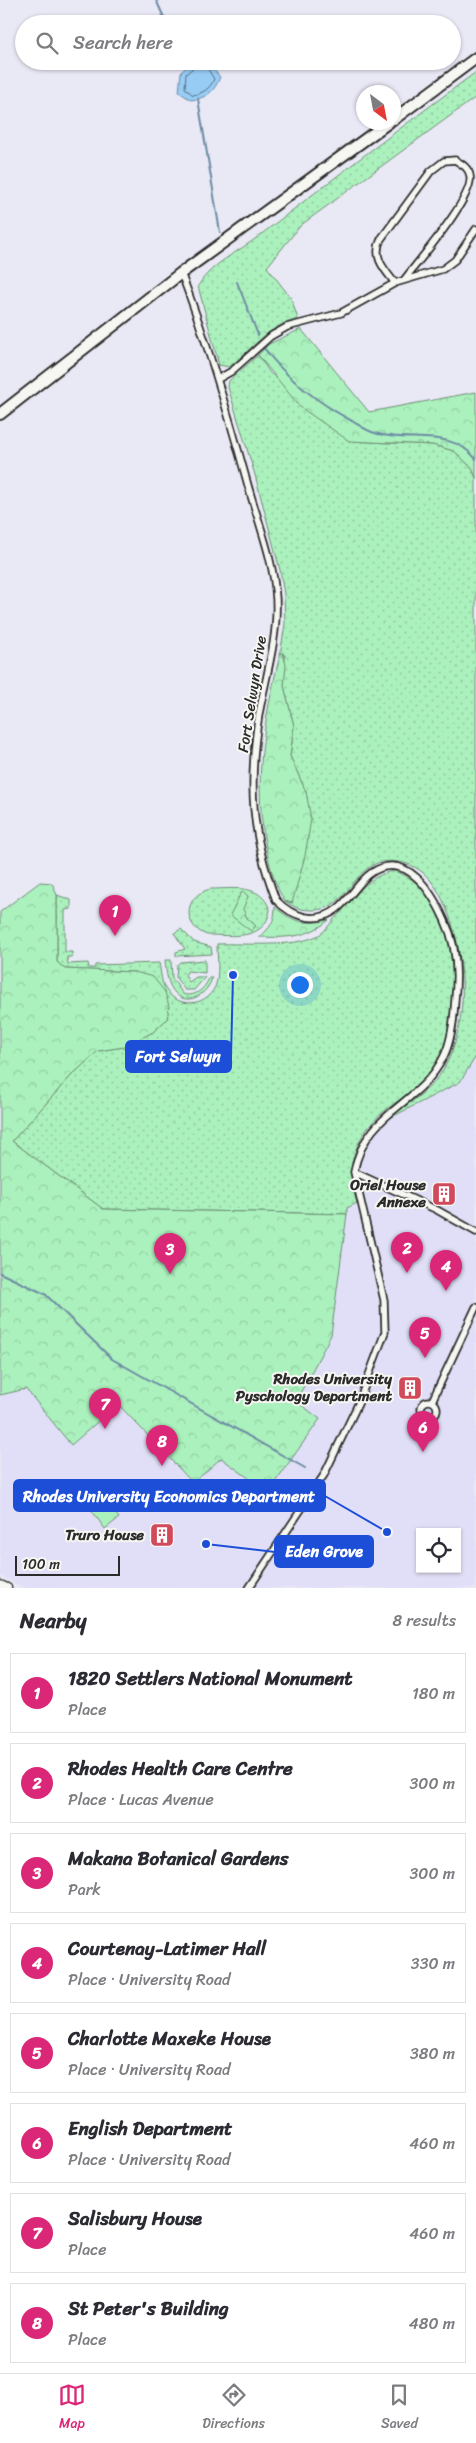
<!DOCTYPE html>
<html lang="en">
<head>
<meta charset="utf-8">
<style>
  body { margin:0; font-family:Sriracha,sans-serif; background:#f7f7f7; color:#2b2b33 }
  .controls { position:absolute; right:15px; bottom:15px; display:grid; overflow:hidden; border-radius:0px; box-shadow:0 1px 4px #0004 }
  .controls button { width:45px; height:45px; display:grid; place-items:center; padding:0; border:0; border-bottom:1px solid #e1e1e2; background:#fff; color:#2b2b33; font:25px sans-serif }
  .compass { position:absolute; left:356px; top:85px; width:45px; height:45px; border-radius:50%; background:#fff; box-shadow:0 1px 4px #0004; rotate:148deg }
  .scale { position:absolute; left:15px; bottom:12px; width:105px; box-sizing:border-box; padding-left:5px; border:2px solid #2b2b2b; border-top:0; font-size:14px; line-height:18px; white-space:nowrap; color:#2b2b2b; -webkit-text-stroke:4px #f6f6f2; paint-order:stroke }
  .you { position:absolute; left:299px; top:984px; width:18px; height:18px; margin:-12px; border:4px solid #fff; border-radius:50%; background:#1a73e8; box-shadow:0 0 0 8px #1a73e833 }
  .badge { display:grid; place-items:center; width:32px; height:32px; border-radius:50%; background:#db2777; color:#fff; font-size:16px; font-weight:700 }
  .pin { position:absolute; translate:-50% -41px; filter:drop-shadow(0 1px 2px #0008) }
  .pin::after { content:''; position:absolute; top:26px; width:18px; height:15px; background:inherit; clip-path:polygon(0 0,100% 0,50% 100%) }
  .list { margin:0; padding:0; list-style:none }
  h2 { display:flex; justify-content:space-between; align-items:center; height:65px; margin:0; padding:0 20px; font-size:21px }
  h2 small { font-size:16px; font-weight:400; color:#7c7c81 }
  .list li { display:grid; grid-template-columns:32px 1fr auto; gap:15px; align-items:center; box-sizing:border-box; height:80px; margin:0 10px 10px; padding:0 10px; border:1px solid #e1e1e2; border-radius:0px }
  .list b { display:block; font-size:19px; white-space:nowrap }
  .list p { margin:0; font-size:16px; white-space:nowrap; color:#7c7c81 }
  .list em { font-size:16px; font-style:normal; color:#7c7c81 }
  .icon { flex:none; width:28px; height:28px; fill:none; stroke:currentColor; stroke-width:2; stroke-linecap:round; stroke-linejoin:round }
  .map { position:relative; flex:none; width:476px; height:1588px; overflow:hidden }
  .search { position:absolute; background:#fff; box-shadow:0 1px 4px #0004; left:15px; right:15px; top:15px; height:55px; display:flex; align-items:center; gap:12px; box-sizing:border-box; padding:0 18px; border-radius:28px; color:#7c7c81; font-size:19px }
  .sheet { height:785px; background:#fff }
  nav { display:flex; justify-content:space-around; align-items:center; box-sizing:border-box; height:70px; border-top:1px solid #e1e1e2; background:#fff; font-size:14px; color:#7c7c81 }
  nav a { display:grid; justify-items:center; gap:2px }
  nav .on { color:#db2777 }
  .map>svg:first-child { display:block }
  .built { fill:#e0dff7; fill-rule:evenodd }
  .grass { fill:url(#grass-dots); stroke:#6b8e74 }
  .forest { fill:url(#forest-crowns); stroke:#6b8e74 }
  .pitch { fill:#abf1bd; stroke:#6b8e74 }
  .water { fill:#97ccf5; stroke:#6c8ca4 }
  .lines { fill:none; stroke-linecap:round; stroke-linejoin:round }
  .shore { stroke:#566b7c; stroke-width:1 }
  .stream { stroke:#6c8ca4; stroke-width:2 }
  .minor-casing { stroke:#2b2b2b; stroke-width:9 }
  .secondary-casing { stroke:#2b2b2b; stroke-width:11 }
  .trunk-casing { stroke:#2b2b2b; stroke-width:14 }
  .minor { stroke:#f6f6f2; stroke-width:5.5 }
  .secondary { stroke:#f6f6f2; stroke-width:8 }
  .trunk { stroke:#f6f6f2; stroke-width:10 }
  .labels { text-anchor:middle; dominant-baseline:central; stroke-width:4; stroke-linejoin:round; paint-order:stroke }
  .street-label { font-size:15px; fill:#2b2b2b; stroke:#f6f6f2 }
  .poi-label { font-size:15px; font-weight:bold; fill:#2b2b2b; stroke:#f6f6f2; text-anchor:end }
  .leader { fill:none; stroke:#1d4ed8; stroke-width:2 }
  .callout-dot { fill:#1d4ed8; stroke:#f6f6f2; stroke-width:2 }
  .callout { fill:#1d4ed8; stroke:#1d4ed8; stroke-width:2 }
  .callout-label { font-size:16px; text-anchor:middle; font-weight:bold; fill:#fff }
</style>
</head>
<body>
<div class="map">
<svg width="476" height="1588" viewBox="0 0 476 1588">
  <defs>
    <pattern id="grass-dots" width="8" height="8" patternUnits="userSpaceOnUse" patternTransform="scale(1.25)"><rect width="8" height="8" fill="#abf1bd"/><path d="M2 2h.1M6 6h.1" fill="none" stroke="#93cfa3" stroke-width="1.8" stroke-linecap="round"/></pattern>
    <pattern id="forest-crowns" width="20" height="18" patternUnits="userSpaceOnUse" patternTransform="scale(1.25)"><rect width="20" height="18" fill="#abf1bd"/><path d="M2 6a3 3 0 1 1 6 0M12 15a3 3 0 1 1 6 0" fill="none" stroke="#93cfa3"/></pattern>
  </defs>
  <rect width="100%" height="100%" fill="#e9e8f5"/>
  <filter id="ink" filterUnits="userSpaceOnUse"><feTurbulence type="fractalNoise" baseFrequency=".02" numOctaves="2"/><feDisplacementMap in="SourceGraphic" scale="10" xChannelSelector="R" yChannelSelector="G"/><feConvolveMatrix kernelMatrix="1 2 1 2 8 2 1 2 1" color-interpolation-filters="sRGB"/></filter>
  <g filter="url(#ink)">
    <path class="built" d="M 476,1056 L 476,1588 L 25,1588 L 0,1576 L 0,1395 L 26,1389 L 71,1445 L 118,1404 L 193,1483 L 221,1457 L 269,1491 L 296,1401 L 331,1335 L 347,1209 L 364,1200 L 359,1177 L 359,1167 L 367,1146 L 382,1125 L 390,1118 L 460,1082 ZM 420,1532 L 457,1532 L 457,1569 L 420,1569 Z"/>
    <path class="grass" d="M 476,72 L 476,97 L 301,225 L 267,267 L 291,298 L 298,319 C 265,327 254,348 229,367 L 219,365 L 198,286 C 211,263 239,252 259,236 C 331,180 403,126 476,72 Z
      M 258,355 L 270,373 L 349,441 L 433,445 L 454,451 L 472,468 L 476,478 L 476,1056 L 460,1082 L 390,1118 C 408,1103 432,1090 443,1070 C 471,1022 466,953 445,905 C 437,887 425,868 404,863 C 396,861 382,860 375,864 C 350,876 345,910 313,910 C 301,910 295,908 285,901 L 292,902 L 306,792 L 290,756 L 294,726 L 284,686 L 285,657 L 285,655 L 280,655 L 285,624 L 284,594 L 280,570 L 255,475 L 228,387 L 229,381 Z
      M 394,871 C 461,891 464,1012 437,1063 C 426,1084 405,1095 387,1109 C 355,1134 344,1166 357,1203 L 347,1208 L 347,1214 L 103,1209 L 12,1141 L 70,1077 L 98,1051 L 124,1047 L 153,1032 L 167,1019 L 169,1006 L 135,972 L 65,969 L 57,962 L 57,895 L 71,900 L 71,909 L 65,910 L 65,952 L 72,952 L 72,957 L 67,957 L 68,964 L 88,963 L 89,968 L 95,968 L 95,965 L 159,963 C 161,972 161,983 166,990 C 178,1008 205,1007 215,987 C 220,975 217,956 217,944 C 246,943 291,948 317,936 C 327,931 330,922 338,915 C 355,897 368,875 394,871 Z
      M 211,889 C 234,889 261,883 270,910 C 265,942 231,935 207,935 C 181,926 184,894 211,889 Z
      M 181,929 L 194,942 L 211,947 L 212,954 L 176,956 L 176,952 L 185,949 L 174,933 Z
      M 165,960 L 171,960 L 172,978 L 183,994 C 194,998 205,989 209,978 L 212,978 C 208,993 189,1007 176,994 C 167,985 166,971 165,960 Z
      M 205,960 L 205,973 L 188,971 L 185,975 L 189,982 L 196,977 L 205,977 L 194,990 L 185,990 L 176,978 L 177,965 L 180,962 Z"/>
    <path class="forest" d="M 301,329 L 369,412 L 476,392 L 476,478 L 472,468 L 454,451 L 433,445 L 349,441 L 300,407 L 258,355 L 269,344 Z
      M 283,653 L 286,665 L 284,686 L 294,726 L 290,756 L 306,792 L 311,819 L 305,856 L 292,903 L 285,901 C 275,886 271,870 267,852 C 252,785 264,720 280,655 Z
      M 40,882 L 52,883 L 57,895 L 57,962 L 65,969 L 135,972 L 153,977 L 165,992 L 169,1006 L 167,1019 L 153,1032 L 124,1047 L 98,1051 L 70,1077 L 12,1141 L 103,1209 L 347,1214 L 331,1335 L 296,1401 L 320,1419 L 268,1492 L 221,1458 L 193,1483 L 118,1404 L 71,1445 L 26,1389 L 0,1395 L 0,912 Z
      M 244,892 L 248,896 L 243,909 L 247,918 L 256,926 L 251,931 L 230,915 L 241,893 Z
      M 275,907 C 293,923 307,925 329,920 C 308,938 285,938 259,937 C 270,929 275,921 275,907 Z"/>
    <path class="pitch" d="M 103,1497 L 119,1518 L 105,1529 L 90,1508 Z"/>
    <path class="water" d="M 193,61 L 206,61 L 220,77 C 214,92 207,98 191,100 L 179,92 L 181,72 Z"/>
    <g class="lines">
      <path class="shore" d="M 196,61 L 195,66 L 186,74 L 185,88 L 193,95 C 203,93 210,89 214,79 L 203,61"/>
      <path class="stream" d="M 156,0 L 167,24
        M 198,99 L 220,232
        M 237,282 L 258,335
        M 264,348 C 287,379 317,402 352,421 C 359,425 367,431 375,433 C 409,444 451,427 476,459
        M 0,1273 L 45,1294 L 112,1359 L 305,1468"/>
      <defs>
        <path id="minor" d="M 181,273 C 208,343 229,416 249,489 C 259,524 274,562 276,599 C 278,638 266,676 259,714 C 248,783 251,835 276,900 C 292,917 317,925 337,909 C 350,899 358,882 371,873 C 407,849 433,894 445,921 C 457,946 458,973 455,999 C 454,1019 452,1041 443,1058 C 419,1106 365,1111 354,1172 L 384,1300 L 385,1332 L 358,1404 L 324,1475 L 249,1588
          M 395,283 C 384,269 372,257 381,239 L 431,171 L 444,161 L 455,160 C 462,164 469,168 470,176 C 474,198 418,261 404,280
          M 218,379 L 232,371 L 271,336 L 287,327 L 341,313 L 395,283 L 443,269 L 455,260 L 476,229
          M 354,1172 L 437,1210 L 476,1232
          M 432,1401 L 476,1307
          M421 1409a8 8 0 1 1 16 0a8 8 0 1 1-16 0Z"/>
        <path id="secondary" d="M 0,1585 L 7,1588"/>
        <path id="trunk" d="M 394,119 L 476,58
          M 0,414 L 181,273 L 389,122"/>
      </defs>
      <use href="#minor" class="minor-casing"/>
      <use href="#secondary" class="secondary-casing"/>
      <use href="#trunk" class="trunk-casing"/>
      <use href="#minor" class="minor"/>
      <use href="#secondary" class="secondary"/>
      <use href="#trunk" class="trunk"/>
    </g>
  </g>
  <defs>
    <symbol id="building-square" viewBox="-11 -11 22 22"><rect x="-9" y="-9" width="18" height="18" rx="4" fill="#d1495b" stroke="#f6f6f2"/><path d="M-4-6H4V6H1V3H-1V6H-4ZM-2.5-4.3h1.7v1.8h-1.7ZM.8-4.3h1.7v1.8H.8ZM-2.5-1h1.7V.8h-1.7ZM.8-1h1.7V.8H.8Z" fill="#fff"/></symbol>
  </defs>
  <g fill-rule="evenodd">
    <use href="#building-square" x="430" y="1180" width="28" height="28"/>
    <use href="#building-square" x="396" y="1374" width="28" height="28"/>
    <use href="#building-square" x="148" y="1521" width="28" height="28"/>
  </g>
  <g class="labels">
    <g class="street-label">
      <text transform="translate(252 694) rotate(-81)">Fort Selwyn Drive</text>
    </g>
    <g class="poi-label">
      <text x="426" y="1185">Oriel House<tspan x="426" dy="17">Annexe</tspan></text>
      <text x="392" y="1379">Rhodes University<tspan x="392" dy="17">Pyschology Department</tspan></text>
      <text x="144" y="1535">Truro House</text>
    </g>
  </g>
  <path class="leader" d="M233 975L231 1057M387 1532L325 1496M206 1544L275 1552"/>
  <g class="callout-dot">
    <circle cx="233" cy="975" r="5"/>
    <circle cx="387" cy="1532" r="5"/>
    <circle cx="206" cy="1544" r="5"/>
  </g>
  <g class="callout">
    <rect x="126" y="1041" width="105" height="31" rx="5"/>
    <rect x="14" y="1480" width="311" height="31" rx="5"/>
    <rect x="275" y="1536" width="98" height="31" rx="5"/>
  </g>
  <g class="callout-label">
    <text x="178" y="1062">Fort Selwyn</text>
    <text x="169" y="1502">Rhodes University Economics Department</text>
    <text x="324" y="1557">Eden Grove</text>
  </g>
</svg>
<div class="controls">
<button><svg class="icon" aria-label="locate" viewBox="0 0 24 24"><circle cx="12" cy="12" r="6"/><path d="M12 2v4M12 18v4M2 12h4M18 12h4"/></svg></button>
</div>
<svg class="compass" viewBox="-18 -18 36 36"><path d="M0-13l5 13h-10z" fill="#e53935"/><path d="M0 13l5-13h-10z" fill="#7c7c81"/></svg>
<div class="scale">100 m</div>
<div class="you"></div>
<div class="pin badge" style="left:115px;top:936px">1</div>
<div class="pin badge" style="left:407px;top:1273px">2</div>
<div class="pin badge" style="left:170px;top:1274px">3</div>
<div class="pin badge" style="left:446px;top:1291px">4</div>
<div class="pin badge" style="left:425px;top:1358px">5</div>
<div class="pin badge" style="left:423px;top:1452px">6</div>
<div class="pin badge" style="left:105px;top:1429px">7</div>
<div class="pin badge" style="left:162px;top:1466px">8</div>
<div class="search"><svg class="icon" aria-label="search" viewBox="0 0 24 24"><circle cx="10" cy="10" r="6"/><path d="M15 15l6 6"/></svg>Search here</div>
</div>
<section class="sheet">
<h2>Nearby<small>8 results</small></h2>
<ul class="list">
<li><span class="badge">1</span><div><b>1820 Settlers National Monument</b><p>Place</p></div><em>180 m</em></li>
<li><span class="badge">2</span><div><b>Rhodes Health Care Centre</b><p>Place · Lucas Avenue</p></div><em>300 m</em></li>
<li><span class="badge">3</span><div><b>Makana Botanical Gardens</b><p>Park</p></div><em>300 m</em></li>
<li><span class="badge">4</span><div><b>Courtenay-Latimer Hall</b><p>Place · University Road</p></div><em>330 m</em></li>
<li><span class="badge">5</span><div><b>Charlotte Maxeke House</b><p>Place · University Road</p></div><em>380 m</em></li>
<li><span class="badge">6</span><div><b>English Department</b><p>Place · University Road</p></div><em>460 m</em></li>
<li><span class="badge">7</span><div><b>Salisbury House</b><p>Place</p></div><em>460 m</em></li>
<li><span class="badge">8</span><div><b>St Peter's Building</b><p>Place</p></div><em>480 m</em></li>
</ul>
</section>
<nav>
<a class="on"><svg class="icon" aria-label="map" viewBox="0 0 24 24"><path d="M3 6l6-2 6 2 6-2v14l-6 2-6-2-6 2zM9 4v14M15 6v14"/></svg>Map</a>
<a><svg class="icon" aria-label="directions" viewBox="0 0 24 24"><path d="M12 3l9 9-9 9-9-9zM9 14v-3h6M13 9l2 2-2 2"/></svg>Directions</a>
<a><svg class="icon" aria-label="saved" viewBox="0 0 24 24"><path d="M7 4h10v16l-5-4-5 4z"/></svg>Saved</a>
</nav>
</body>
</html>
